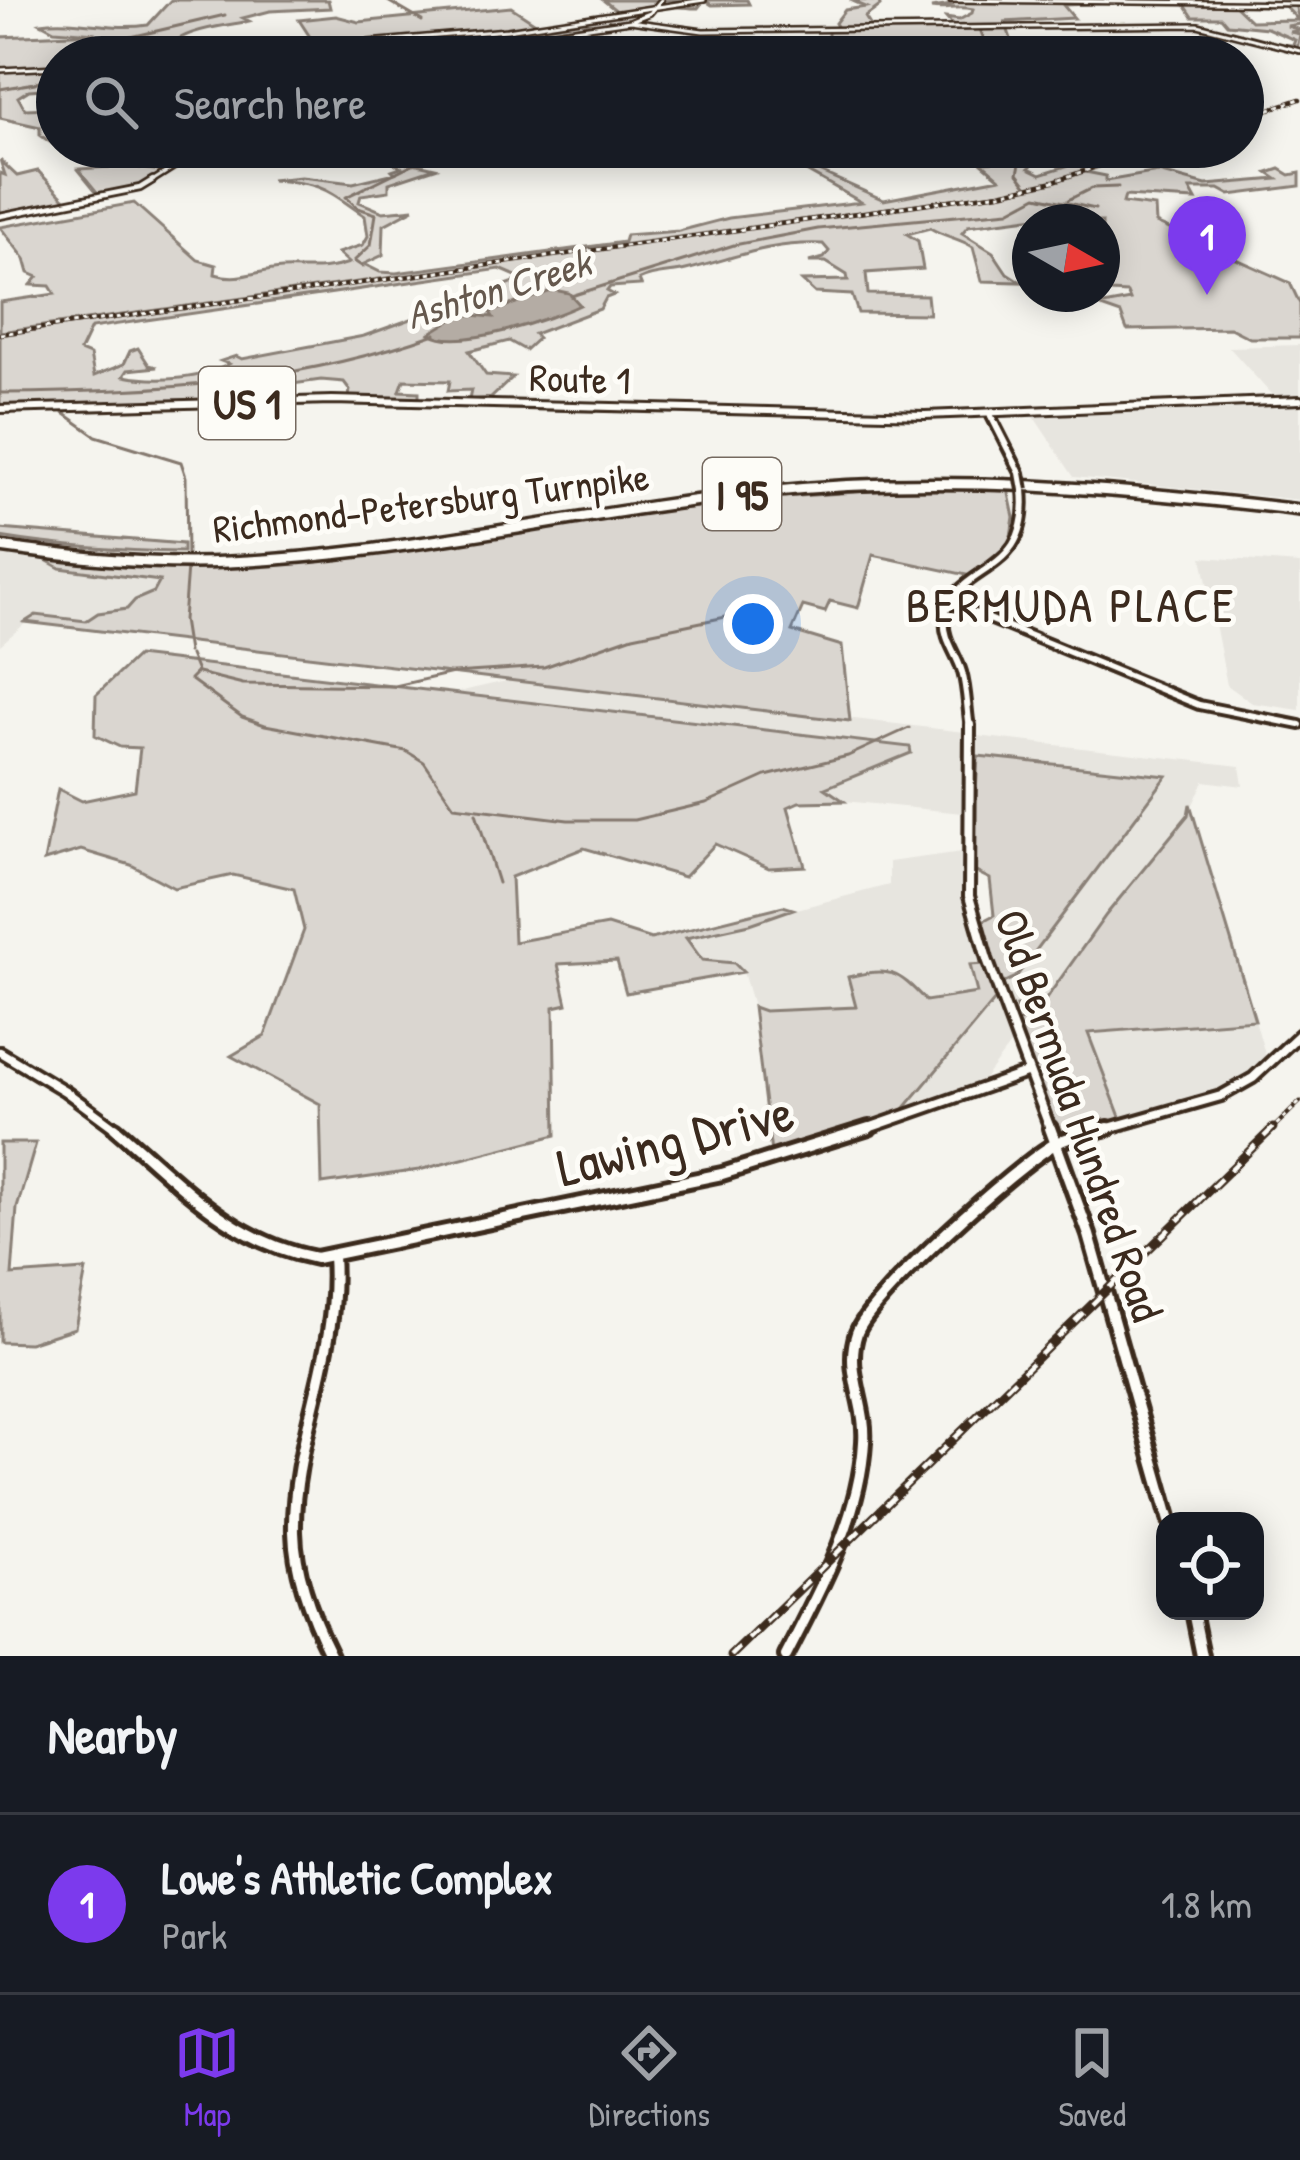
<!DOCTYPE html>
<html lang="en">
<head>
<meta charset="utf-8">
<style>
  body { margin:0; font-family:"Patrick Hand",sans-serif; background:#242831; color:#f1f3f6 }
  .controls { position:absolute; right:36px; bottom:36px; display:grid; overflow:hidden; border-radius:24px; box-shadow:0 6px 30px #0003 }
  .controls button { width:108px; height:108px; display:grid; place-items:center; padding:0; border:0; border-bottom:3px solid #363941; background:#171b24; color:#f1f3f6; font:60px sans-serif }
  .compass { position:absolute; left:1012px; top:204px; width:108px; height:108px; border-radius:50%; background:#171b24; box-shadow:0 6px 30px #0003; rotate:99deg }
  .you { position:absolute; left:753px; top:624px; width:42px; height:42px; margin:-30px; border:9px solid #fff; border-radius:50%; background:#1a73e8; box-shadow:0 0 0 18px #1a73e833 }
  .badge { display:grid; place-items:center; width:78px; height:78px; border-radius:50%; background:#7c3aed; color:#fff; font-size:39px; font-weight:700 }
  .pin { position:absolute; translate:-50% -99px; filter:drop-shadow(0 3px 6px #0008) }
  .pin::after { content:''; position:absolute; top:63px; width:42px; height:36px; background:inherit; clip-path:polygon(0 0,100% 0,50% 100%) }
  .list { margin:0; padding:0; list-style:none }
  h2 { display:flex; justify-content:space-between; align-items:center; height:156px; margin:0; padding:0 48px; font-size:51px }
  h2 small { font-size:39px; font-weight:400; color:#9ea1a6 }
  .list li { display:grid; grid-template-columns:78px 1fr auto; gap:36px; align-items:center; box-sizing:border-box; height:180px; padding:0 48px; border-top:3px solid #363941 }
  .list b { display:block; font-size:45px; white-space:nowrap }
  .list p { margin:0; font-size:39px; white-space:nowrap; color:#9ea1a6 }
  .list em { font-size:39px; font-style:normal; color:#9ea1a6 }
  .icon { flex:none; width:66px; height:66px; fill:none; stroke:currentColor; stroke-width:2; stroke-linecap:round; stroke-linejoin:round }
  .map { position:relative; flex:none; width:1300px; height:1656px; overflow:hidden }
  .search { position:absolute; background:#171b24; box-shadow:0 6px 30px #0003; left:36px; right:36px; top:36px; height:132px; display:flex; align-items:center; gap:30px; box-sizing:border-box; padding:0 42px; border-radius:66px; color:#9ea1a6; font-size:45px }
  .sheet { height:336px; background:#171b24 }
  nav { display:flex; justify-content:space-around; align-items:center; box-sizing:border-box; height:168px; border-top:3px solid #363941; background:#171b24; font-size:33px; color:#9ea1a6 }
  nav a { display:grid; justify-items:center; gap:6px }
  nav .on { color:#7c3aed }
  .map>svg:first-child { display:block }
  .built { fill:#e7e5df }
  .green { fill:#dad6d0; stroke:#8a8077; stroke-width:3; fill-rule:evenodd }
  .water { fill:#b4aca4; stroke:#84786e; stroke-width:3 }
  .lines { fill:none; stroke-linecap:round; stroke-linejoin:round }
  .stream { stroke:#84786e; stroke-width:3 }
  .secondary-far4-casing { stroke:#3b2a1e; stroke-width:8 }
  .secondary-far3-casing { stroke:#3b2a1e; stroke-width:10 }
  .secondary-far2-casing { stroke:#3b2a1e; stroke-width:14 }
  .secondary-far1-casing { stroke:#3b2a1e; stroke-width:16 }
  .secondary-casing { stroke:#3b2a1e; stroke-width:20 }
  .primary-casing { stroke:#3b2a1e; stroke-width:12 }
  .highway-casing { stroke:#3b2a1e; stroke-width:16 }
  .secondary-far4 { stroke:#fdfcf7; stroke-width:3 }
  .secondary-far3 { stroke:#fdfcf7; stroke-width:4.5 }
  .secondary-far2 { stroke:#fdfcf7; stroke-width:6 }
  .secondary-far1 { stroke:#fdfcf7; stroke-width:8 }
  .secondary { stroke:#fdfcf7; stroke-width:10 }
  .primary { stroke:#fdfcf7; stroke-width:6 }
  .highway { stroke:#fdfcf7; stroke-width:9 }
  .rail-far1-casing { stroke:#3b2a1e; stroke-width:4.5 }
  .rail-casing { stroke:#3b2a1e; stroke-width:9 }
  .rail-far1 { stroke:#fdfcf7; stroke-width:3; stroke-dasharray:4.5; stroke-linecap:butt }
  .rail { stroke:#fdfcf7; stroke-width:4.5; stroke-dasharray:12; stroke-linecap:butt }
  .secondary-bridge-casing { stroke:#3b2a1e; stroke-width:14; stroke-linecap:butt }
  .secondary-bridge { stroke:#fdfcf7; stroke-width:6 }
  .labels { text-anchor:middle; dominant-baseline:central; stroke-width:10; stroke-linejoin:round; paint-order:stroke }
  .far-water-label { font-size:39px; font-style:italic; fill:#65584d; stroke:#fdfcf7 }
  .far-street-label { font-size:39px; fill:#3b2a1e; stroke:#fdfcf7 }
  .shield { fill:#fdfcf7; stroke:#75695f; stroke-width:3 }
  .shield-label { font-size:42px; font-weight:bold; fill:#3b2a1e }
  .street-label { font-size:45px; fill:#3b2a1e; stroke:#fdfcf7 }
  .neighbourhood-label { font-size:48px; letter-spacing:3px; fill:#3b2a1e; stroke:#fdfcf7 }
  .near-street-label { font-size:54px; fill:#3b2a1e; stroke:#fdfcf7 }
</style>
</head>
<body>
<div class="map">
<svg width="1300" height="1656" viewBox="0 0 1300 1656">
  <rect width="100%" height="100%" fill="#f5f4ee"/>
  <filter id="ink" filterUnits="userSpaceOnUse"><feTurbulence type="fractalNoise" baseFrequency=".00833" numOctaves="2"/><feDisplacementMap in="SourceGraphic" scale="24" xChannelSelector="R" yChannelSelector="G"/><feConvolveMatrix kernelMatrix="1 2 1 2 8 2 1 2 1" color-interpolation-filters="sRGB"/></filter>
  <g filter="url(#ink)">
    <path class="built" d="M 1300,345 L 1300,500 L 1074,477 L 1030,411 L 1278,402 L 1229,347 Z
      M 0,550 L 44,559 L 60,568 L 161,580 L 154,593 L 135,600 L 128,609 L 98,613 L 86,621 L 35,615 L 0,645 Z
      M 1202,557 L 1300,564 L 1300,710 L 1252,703 L 1227,685 Z
      M 515,679 L 964,732 L 962,813 L 844,801 L 824,789 L 910,753 L 909,746 L 458,692 Z
      M 977,736 L 1240,766 L 1243,786 L 1204,781 L 1188,815 L 1106,915 L 1043,1004 L 1016,1023 L 1001,984 L 1016,976 L 1166,777 L 978,756 Z
      M 962,852 L 985,964 L 970,965 L 978,993 L 926,1001 L 900,974 L 857,1007 L 764,1011 L 753,1006 L 743,972 L 733,963 L 702,960 L 686,938 L 889,885 L 889,862 Z
      M 996,999 L 1013,1041 L 981,1083 L 899,1115 Z
      M 1255,1020 L 1267,1061 L 1196,1103 L 1122,1122 L 1088,1033 Z"/>
    <path class="green" d="M 171,0 L 328,0 L 330,8 L 270,11 L 243,18 L 249,21 L 245,22 C 216,27 177,30 160,56 L 309,44 L 312,40 L 299,20 L 336,16 L 359,22 L 511,7 L 537,24 L 618,12 L 603,0 L 747,0 L 749,4 L 712,5 L 704,0 L 698,8 C 686,8 667,5 659,7 C 637,11 615,35 588,23 L 578,26 L 584,30 L 465,45 L 453,49 L 449,57 L 440,57 L 424,38 L 220,57 L 57,57 L 57,88 L 29,90 L 18,97 L 25,109 L 51,108 L 48,113 L 57,118 L 57,147 L 40,135 L 40,127 L 0,118 L 0,37 L 96,33 L 54,30 L 41,23 C 77,18 112,31 148,25 Z
      M 850,0 L 879,1 L 880,6 L 865,17 L 872,28 L 954,27 L 946,18 L 959,20 L 972,13 L 973,9 C 956,5 947,11 931,8 L 952,5 L 947,0 L 1117,3 L 1063,5 L 1074,18 L 1005,22 L 1016,53 L 1002,57 C 958,57 860,68 828,39 L 828,30 L 838,28 L 835,23 L 845,10 L 866,7 Z
      M 1230,1 L 1251,21 L 1298,20 L 1282,3 L 1295,4 L 1300,24 L 1287,26 L 1300,30 L 1290,32 L 1300,34 L 1297,50 L 1272,44 L 1293,45 L 1295,40 L 1267,28 L 1227,24 L 1221,17 L 1193,17 L 1183,2 Z
      M 159,147 L 206,147 L 151,184 L 101,197 L 78,169 L 129,166 L 159,171 L 184,153 Z
      M 989,147 L 1038,147 L 1038,159 L 1029,168 L 1041,174 L 1126,147 L 1151,147 L 1081,171 L 1106,176 L 1106,181 L 1158,172 L 1206,185 L 1277,179 L 1268,173 L 1280,169 L 1290,175 L 1300,173 L 1300,186 L 1230,195 L 1219,189 L 1190,189 L 1196,200 L 1125,196 L 1123,203 L 1155,207 L 1156,223 L 1290,283 L 1300,304 L 1300,338 L 1250,338 L 1230,328 L 1127,330 L 1121,314 L 1098,306 L 1130,300 L 1127,293 L 1110,292 L 1102,286 L 1102,222 L 1065,222 L 1051,215 L 968,226 L 962,233 L 993,252 L 1007,273 L 1021,282 L 982,281 L 973,247 C 959,238 945,237 930,228 L 907,234 L 918,241 L 923,269 L 866,273 L 868,294 L 927,295 L 929,314 L 858,313 L 852,295 L 815,293 L 802,281 L 848,280 L 847,275 L 826,262 L 809,262 L 824,258 L 829,251 L 823,244 C 766,242 739,257 686,270 C 670,274 655,272 639,280 L 641,285 L 610,287 L 607,291 L 614,295 L 606,298 L 600,309 L 534,334 L 538,338 L 525,350 L 509,341 L 469,351 L 486,375 L 513,377 L 491,398 L 469,400 L 471,390 L 448,391 L 450,381 L 404,380 L 400,391 L 419,392 L 419,399 L 349,397 L 350,390 L 344,382 L 321,380 L 236,392 L 225,400 L 0,405 L 0,335 L 1023,189 L 0,332 L 0,302 L 55,294 L 50,286 L 31,285 L 38,277 L 29,273 L 25,259 L 0,227 L 134,203 L 198,260 L 216,265 L 215,274 C 240,282 257,270 282,269 C 307,268 324,272 349,263 L 338,253 L 363,245 L 368,236 L 365,216 C 324,188 323,183 271,180 L 301,177 L 353,183 L 395,173 L 392,170 L 401,167 L 379,155 L 435,168 L 389,183 L 389,191 L 361,195 L 359,202 L 383,212 L 414,209 L 384,225 L 383,255 L 364,264 L 380,272 L 396,273 L 624,242 L 626,235 L 679,231 L 729,218 L 861,202 L 801,168 L 807,166 L 884,200 L 1000,178 L 981,162 L 1002,161 L 1004,155 ZM 500,269 L 523,279 L 364,336 L 242,359 L 236,356 L 221,361 L 229,364 C 202,380 155,382 124,376 L 128,370 L 157,367 L 149,365 L 138,348 L 130,351 L 124,364 L 94,376 L 90,355 L 80,351 L 91,328 Z
      M 0,160 L 17,176 L 38,171 L 67,201 L 0,216 L 0,173 L 5,175 Z
      M 928,487 L 1008,489 L 1014,517 L 1010,543 L 971,576 L 873,555 L 858,608 L 830,601 L 825,612 L 803,606 L 792,631 L 842,646 L 850,721 L 25,622 L 36,615 L 86,621 L 98,613 L 127,609 L 135,600 L 154,592 L 160,581 L 60,568 L 44,559 L 176,563 L 331,555 L 755,499 Z
      M 0,529 L 183,544 L 183,552 C 122,551 61,547 0,537 Z
      M 137,656 L 910,747 L 911,753 L 825,788 L 844,801 L 799,802 L 788,807 L 805,866 L 769,868 L 715,844 L 684,877 L 584,848 L 511,877 L 514,942 L 607,925 L 651,939 L 783,906 L 793,909 L 750,924 L 686,938 L 702,960 L 734,963 L 743,972 L 626,993 L 617,961 L 558,964 L 567,1004 L 554,1007 L 556,1135 L 419,1170 L 322,1184 L 320,1104 L 231,1056 L 265,1036 L 304,930 L 294,889 L 233,875 L 174,888 L 131,865 L 81,850 L 44,861 L 58,789 L 82,801 L 135,790 L 140,748 L 120,747 L 95,735 L 96,695 Z
      M 978,756 L 1167,776 L 1016,977 L 1001,984 L 981,922 L 994,915 L 990,879 L 972,870 Z
      M 1190,804 L 1255,1020 L 1088,1033 L 1122,1122 L 1058,1136 L 1016,1023 L 1021,1020 L 1016,1006 L 1043,1003 L 1106,915 L 1188,815 Z
      M 985,964 L 996,999 L 899,1115 L 771,1153 L 753,1007 L 764,1011 L 856,1007 L 848,977 C 890,967 897,970 926,1001 L 977,993 L 970,965 Z
      M 0,1143 L 36,1143 L 17,1208 L 12,1275 L 86,1270 L 75,1328 L 29,1343 L 0,1342 Z"/>
    <path class="water" d="M 554,290 L 569,293 L 580,305 C 553,318 457,352 430,333 L 461,314 L 493,317 L 490,312 Z"/>
    <g class="lines">
      <path class="stream" d="M 386,0 L 422,21
        M 980,29 L 985,42 L 982,54
        M 909,48 L 982,56
        M 76,57 L 84,48 L 225,15
        M 0,89 L 35,83 L 57,72
        M 1015,147 L 1021,159 L 1018,173 L 1028,186
        M 418,160 L 426,147
        M 1068,200 L 1092,188 L 1118,187
        M 363,267 L 354,261 L 371,245 L 376,214 L 358,208 L 346,197 L 415,163
        M 571,296 L 734,245 L 818,229 L 1009,211 L 1037,196 L 1095,209
        M 0,393 C 149,392 293,385 435,334
        M 58,409 L 96,436 L 181,462 L 186,477 L 187,557
        M 187,567 L 183,620 L 188,652
        M 190,655 L 197,672 L 190,679 L 242,717 L 265,725 L 406,751 L 424,762 L 454,806 L 568,820 L 634,820 L 706,803 L 766,776 L 848,756 L 909,728
        M 198,673 L 243,684 L 395,686 L 453,673 L 544,667 L 633,636 L 750,612
        M 476,813 L 498,883"/>
      <defs>
        <path id="secondary-far4" d="M 950,0 L 1300,4
          M 630,21 L 703,31 L 1198,25 L 1300,51
          M 195,57 L 507,30 L 704,0
          M 449,57 L 453,49 L 465,45 L 630,21 L 650,13 L 661,0
          M 0,70 L 57,67
          M 107,147 L 125,159 L 178,165
          M 149,183 L 206,147"/>
        <path id="secondary-far3" d="M 0,216 L 140,188 L 153,180
          M 989,413 L 992,419"/>
        <path id="secondary-far2" d="M 991,416 L 1020,473
          M 950,603 L 1199,705 L 1300,725
          M 970,728 C 967,710 967,689 962,672 C 957,654 942,638 945,618 C 954,562 1032,579 1023,490"/>
        <path id="secondary-far1" d="M 970,725 L 969,896 L 987,959 L 1051,1131
          M 0,1052 L 65,1091 L 119,1131
          M 860,1131 L 1029,1072
          M 1098,1131 L 1221,1096 L 1253,1078 L 1300,1034"/>
        <path id="secondary" d="M 115,1128 C 179,1182 231,1242 316,1258 L 722,1174 L 869,1128
          M 1050,1128 L 1089,1235 L 1170,1521
          M 1193,1611 L 1202,1656
          M 331,1656 C 312,1618 295,1575 294,1532 C 292,1439 340,1355 333,1256
          M 786,1656 C 820,1590 860,1517 864,1442 C 867,1404 844,1371 857,1333 C 870,1297 1018,1164 1055,1144 C 1070,1135 1092,1133 1108,1128"/>
        <path id="primary" d="M 0,409 L 332,400 L 925,415 L 1300,400"/>
        <path id="highway" d="M 0,547 C 63,556 126,563 190,563 C 384,561 574,512 766,492 C 944,473 1123,489 1300,510"/>
      </defs>
      <use href="#secondary-far4" class="secondary-far4-casing"/>
      <use href="#secondary-far3" class="secondary-far3-casing"/>
      <use href="#secondary-far2" class="secondary-far2-casing"/>
      <use href="#secondary-far1" class="secondary-far1-casing"/>
      <use href="#secondary" class="secondary-casing"/>
      <use href="#primary" class="primary-casing"/>
      <use href="#highway" class="highway-casing"/>
      <use href="#secondary-far4" class="secondary-far4"/>
      <use href="#secondary-far3" class="secondary-far3"/>
      <use href="#secondary-far2" class="secondary-far2"/>
      <use href="#secondary-far1" class="secondary-far1"/>
      <use href="#secondary" class="secondary"/>
      <use href="#primary" class="primary"/>
      <use href="#highway" class="highway"/>
      <defs>
        <path id="rail-far1" d="M 1243,118 L 1300,99
          M 0,334 L 1000,193 L 1054,181 L 1157,147
          M 1270,1131 L 1300,1102"/>
        <path id="rail" d="M 731,1656 L 1273,1128"/>
      </defs>
      <use href="#rail-far1" class="rail-far1-casing"/>
      <use href="#rail" class="rail-casing"/>
      <use href="#rail-far1" class="rail-far1"/>
      <use href="#rail" class="rail"/>
      <defs>
        <path id="secondary-bridge" d="M 1020,473 L 1023,490"/>
      </defs>
      <use href="#secondary-bridge" class="secondary-bridge-casing"/>
      <use href="#secondary-bridge" class="secondary-bridge"/>
    </g>
  </g>
  <g class="labels">
    <g class="far-water-label">
      <text transform="translate(498 288) rotate(-17)">Ashton Creek</text>
    </g>
    <g class="far-street-label">
      <text transform="translate(580 378) rotate(2)">Route 1</text>
      <text transform="translate(431 502) rotate(-7)">Richmond-Petersburg Turnpike</text>
    </g>
    <g class="shield">
      <rect x="199" y="367" width="96" height="72" rx="9"/>
      <rect x="703" y="458" width="78" height="72" rx="9"/>
    </g>
    <g class="shield-label">
      <text x="247" y="403">US 1</text>
      <text x="742" y="494">I 95</text>
    </g>
    <g class="street-label">
      <text transform="translate(1080 1115) rotate(71)">Old Bermuda Hundred Road</text>
    </g>
    <g class="neighbourhood-label">
      <text x="1071" y="604">BERMUDA PLACE</text>
    </g>
    <g class="near-street-label">
      <text transform="translate(675 1139) rotate(-14)">Lawing Drive</text>
    </g>
  </g>
</svg>
<div class="controls">
<button><svg class="icon" aria-label="locate" viewBox="0 0 24 24"><circle cx="12" cy="12" r="6"/><path d="M12 2v4M12 18v4M2 12h4M18 12h4"/></svg></button>
</div>
<svg class="compass" viewBox="-18 -18 36 36"><path d="M0-13l5 13h-10z" fill="#e53935"/><path d="M0 13l5-13h-10z" fill="#9ea1a6"/></svg>
<div class="you"></div>
<div class="pin badge" style="left:1207px;top:295px">1</div>
<div class="search"><svg class="icon" aria-label="search" viewBox="0 0 24 24"><circle cx="10" cy="10" r="6"/><path d="M15 15l6 6"/></svg>Search here</div>
</div>
<section class="sheet">
<h2>Nearby<small></small></h2>
<ul class="list">
<li><span class="badge">1</span><div><b>Lowe's Athletic Complex</b><p>Park</p></div><em>1.8 km</em></li>
</ul>
</section>
<nav>
<a class="on"><svg class="icon" aria-label="map" viewBox="0 0 24 24"><path d="M3 6l6-2 6 2 6-2v14l-6 2-6-2-6 2zM9 4v14M15 6v14"/></svg>Map</a>
<a><svg class="icon" aria-label="directions" viewBox="0 0 24 24"><path d="M12 3l9 9-9 9-9-9zM9 14v-3h6M13 9l2 2-2 2"/></svg>Directions</a>
<a><svg class="icon" aria-label="saved" viewBox="0 0 24 24"><path d="M7 4h10v16l-5-4-5 4z"/></svg>Saved</a>
</nav>
</body>
</html>
